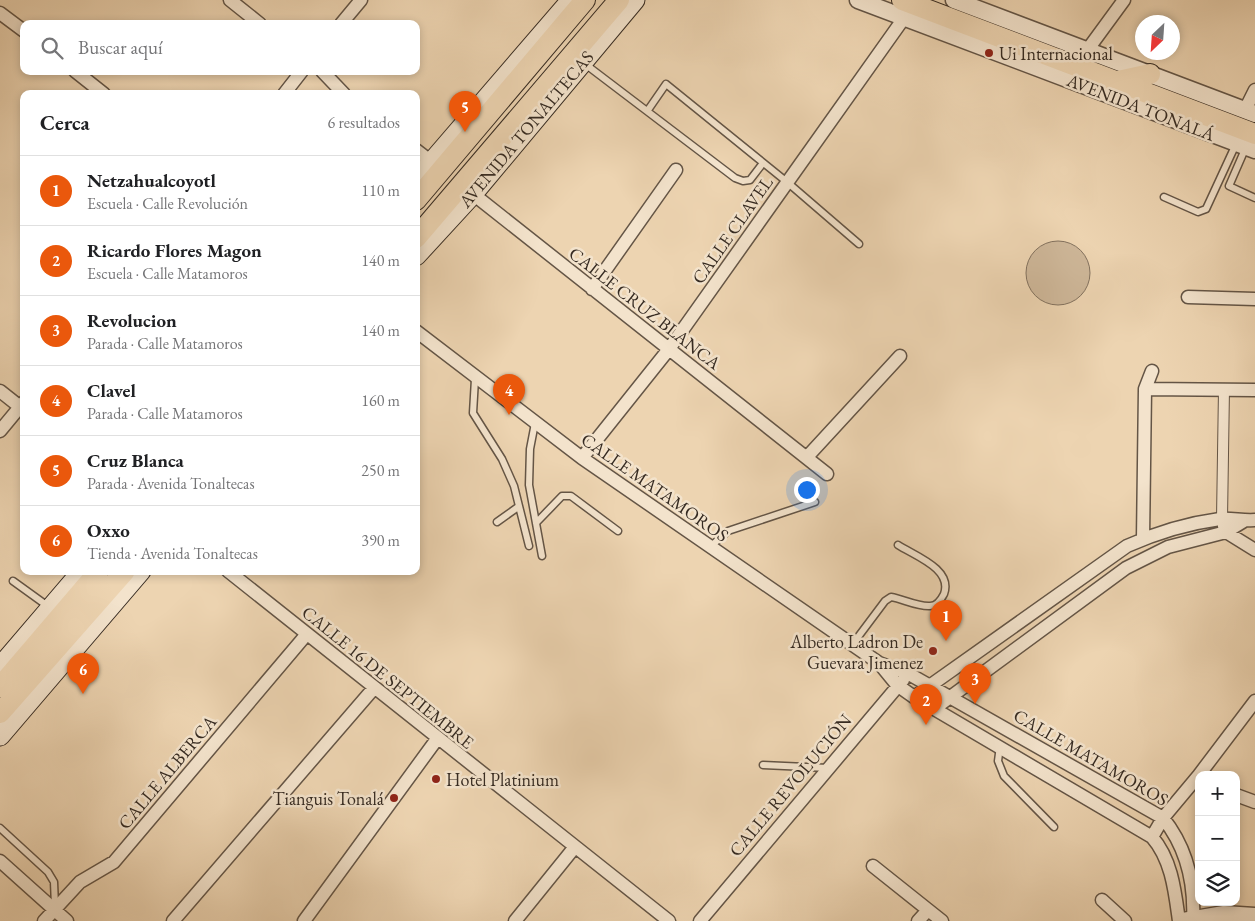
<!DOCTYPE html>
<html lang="es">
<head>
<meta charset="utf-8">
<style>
  body { margin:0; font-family:"EB Garamond",serif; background:#f2f2f2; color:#202124 }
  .controls { position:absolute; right:15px; bottom:15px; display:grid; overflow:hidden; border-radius:10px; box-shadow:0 2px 8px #0003 }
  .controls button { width:45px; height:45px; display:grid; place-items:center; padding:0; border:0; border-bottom:1px solid #e0e0e0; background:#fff; color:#202124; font:25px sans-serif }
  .compass { position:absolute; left:1135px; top:15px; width:45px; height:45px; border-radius:50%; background:#fff; box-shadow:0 2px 8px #0003; rotate:205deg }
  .you { position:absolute; left:806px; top:489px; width:18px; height:18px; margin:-12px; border:4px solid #fff; border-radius:50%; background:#1a73e8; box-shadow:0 0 0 8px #1a73e833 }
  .badge { display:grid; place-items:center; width:32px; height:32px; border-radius:50%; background:#ea580c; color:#fff; font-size:16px; font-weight:700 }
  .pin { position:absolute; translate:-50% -41px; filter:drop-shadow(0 1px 2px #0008) }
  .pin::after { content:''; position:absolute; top:26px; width:18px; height:15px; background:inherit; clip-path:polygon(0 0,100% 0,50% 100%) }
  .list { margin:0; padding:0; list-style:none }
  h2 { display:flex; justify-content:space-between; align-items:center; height:65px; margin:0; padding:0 20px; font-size:21px }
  h2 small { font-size:16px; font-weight:400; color:#757577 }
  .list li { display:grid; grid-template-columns:32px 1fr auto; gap:15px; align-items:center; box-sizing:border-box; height:70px; padding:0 20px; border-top:1px solid #e0e0e0 }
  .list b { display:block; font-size:19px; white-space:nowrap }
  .list p { margin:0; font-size:16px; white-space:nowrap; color:#757577 }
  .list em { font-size:16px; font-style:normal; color:#757577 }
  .icon { flex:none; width:28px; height:28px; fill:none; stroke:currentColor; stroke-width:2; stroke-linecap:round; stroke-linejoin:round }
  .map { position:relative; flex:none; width:1255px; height:921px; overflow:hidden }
  .search { position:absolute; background:#fff; box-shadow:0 2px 8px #0003; left:20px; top:20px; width:400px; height:55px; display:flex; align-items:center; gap:12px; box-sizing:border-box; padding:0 18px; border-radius:10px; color:#757577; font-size:19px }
  .panel { position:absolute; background:#fff; box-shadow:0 2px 8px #0003; left:20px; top:90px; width:400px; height:485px; border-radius:10px }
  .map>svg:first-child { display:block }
  .green { fill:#ceb799; stroke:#82715e }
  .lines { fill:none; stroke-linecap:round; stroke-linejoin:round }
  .service-casing { stroke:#645546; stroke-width:9 }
  .pedestrian-casing { stroke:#645546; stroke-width:12 }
  .minor-casing { stroke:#645546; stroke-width:15 }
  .tertiary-casing { stroke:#645546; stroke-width:19 }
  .secondary-casing { stroke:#362b22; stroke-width:21 }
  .primary-casing { stroke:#362b22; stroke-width:22 }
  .service { stroke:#f3e3cc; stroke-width:6 }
  .pedestrian { stroke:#f3e3cc; stroke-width:10 }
  .minor { stroke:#f3e3cc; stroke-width:12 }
  .tertiary { stroke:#f3e3cc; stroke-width:16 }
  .secondary { stroke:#f3e3cc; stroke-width:19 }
  .primary { stroke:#edd4b1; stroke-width:20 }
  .poi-dot { fill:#8f2418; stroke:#f3e3cc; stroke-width:2 }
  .labels { text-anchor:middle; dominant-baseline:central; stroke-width:5; stroke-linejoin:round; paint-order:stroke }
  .poi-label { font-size:18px; fill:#362b22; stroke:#f3e3cc; text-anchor:start }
  .street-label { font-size:18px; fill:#362b22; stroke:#f3e3cc }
</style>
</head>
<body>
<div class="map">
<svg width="1255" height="921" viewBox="0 0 1255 921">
  <rect width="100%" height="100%" fill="#edd4b1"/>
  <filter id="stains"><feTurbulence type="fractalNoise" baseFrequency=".004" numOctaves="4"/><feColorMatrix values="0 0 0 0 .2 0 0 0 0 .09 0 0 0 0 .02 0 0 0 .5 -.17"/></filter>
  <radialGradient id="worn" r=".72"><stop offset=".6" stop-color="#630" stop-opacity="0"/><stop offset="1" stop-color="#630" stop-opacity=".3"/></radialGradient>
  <path class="green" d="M1026 273a32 32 0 1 1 64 0a32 32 0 1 1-64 0Z"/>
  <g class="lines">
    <defs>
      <path id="service" d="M 585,64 L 735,178 L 743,181 L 750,180 L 763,163
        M 648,110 L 666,84 L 787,182 L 859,244
        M 1246,147 L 1229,186 L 1255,198
        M 1164,197 L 1198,212 L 1206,209 L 1236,144
        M 475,379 L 473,413 L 502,459 L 514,486 L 529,546
        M 535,423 L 530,449 L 529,485 L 542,556
        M 497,522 L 518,507
        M 536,523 L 562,496 L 571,496 L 618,531
        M 710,547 L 728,531 L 815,502
        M 13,581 L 49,607
        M 852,645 L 885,601 L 891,597 C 903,599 918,607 930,606 C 937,606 941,600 944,594 C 953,569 915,556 898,545
        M 1000,746 L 998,761 L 1004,776 L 1054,827
        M 763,765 L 828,768
        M 0,828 L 48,872 L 54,882 L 55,906"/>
      <path id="pedestrian" d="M 1222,519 L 1224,389"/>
      <path id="minor" d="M 230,0 L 260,24
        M 0,13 L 24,31
        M 341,24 L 361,0
        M 1083,56 L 1124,0
        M 75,71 L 104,94
        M 322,71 L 344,94
        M 284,94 L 302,71
        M 1245,110 L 1255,90
        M 416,150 L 438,167
        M 468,190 L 827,474
        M 592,289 L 676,170
        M 1188,297 L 1255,299
        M 416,331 L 582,458 L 879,663 L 909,674 L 1163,818 C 1187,848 1195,884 1193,921
        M 1145,389 L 1255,390
        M 0,391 L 24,410
        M 0,431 L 24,402
        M 807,457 L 900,356
        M 582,458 L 669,349 L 904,18
        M 1224,526 L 1226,532 L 1255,550
        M 1143,539 L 1145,389 L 1152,371
        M 228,571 L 669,921
        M 879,663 L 897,685 L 914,697 L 1152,837 C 1172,860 1175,892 1179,921
        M 914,697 L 1127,546 C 1156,533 1190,523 1220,519 C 1232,518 1243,521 1255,520
        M 934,709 L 1126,568 L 1168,547 L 1226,532 L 1244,521
        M 1199,775 L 1255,701
        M 1236,795 L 1255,802
        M 1152,837 L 1163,818 L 1199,775
        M 0,861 L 67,921
        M 873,866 L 942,921
        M 1102,900 L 1125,921
        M 44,921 L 80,882 L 114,862 L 306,635
        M 173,921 L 374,688
        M 304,921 L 437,739
        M 515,921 L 574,848
        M 700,921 L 903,680
        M 918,921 L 928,910"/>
      <path id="tertiary" d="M 858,0 L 1255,150
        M 954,0 L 1255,114
        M 1183,921 L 1224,914 L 1255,916"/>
      <path id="secondary" d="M 416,180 L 571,0
        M 416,256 L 473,194 L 635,0
        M 0,667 L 82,571
        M 0,736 L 141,571"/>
      <path id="primary" d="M 902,0 L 1255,134
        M 1118,81 L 1150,74
        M 416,200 L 585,0
        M 416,238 L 619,0
        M 0,687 L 99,571
        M 0,713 L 125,571"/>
    </defs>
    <use href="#service" class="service-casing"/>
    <use href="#pedestrian" class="pedestrian-casing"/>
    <use href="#minor" class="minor-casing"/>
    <use href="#tertiary" class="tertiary-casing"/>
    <use href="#secondary" class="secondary-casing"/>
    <use href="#primary" class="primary-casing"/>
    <use href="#service" class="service"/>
    <use href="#pedestrian" class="pedestrian"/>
    <use href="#minor" class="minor"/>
    <use href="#tertiary" class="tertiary"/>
    <use href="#secondary" class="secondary"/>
    <use href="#primary" class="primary"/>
  </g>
  <g class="poi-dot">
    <circle cx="989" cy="53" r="5"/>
    <circle cx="933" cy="651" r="5"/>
    <circle cx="436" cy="779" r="5"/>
    <circle cx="394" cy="798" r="5"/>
  </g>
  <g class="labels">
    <g class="poi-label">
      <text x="999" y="53">Ui Internacional</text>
      <text x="923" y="641" text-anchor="end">Alberto Ladron De<tspan x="923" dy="21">Guevara Jimenez</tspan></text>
      <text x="446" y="779">Hotel Platinium</text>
      <text x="384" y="798" text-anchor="end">Tianguis Tonalá</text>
    </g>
    <g class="street-label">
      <text transform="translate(1141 107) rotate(21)">AVENIDA TONALÁ</text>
      <text transform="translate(526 129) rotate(-50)">AVENIDA TONALTECAS</text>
      <text transform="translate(732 230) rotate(-55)">CALLE CLAVEL</text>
      <text transform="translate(645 308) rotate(38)">CALLE CRUZ BLANCA</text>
      <text transform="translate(655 487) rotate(35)">CALLE MATAMOROS</text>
      <text transform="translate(388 677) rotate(39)">CALLE 16 DE SEPTIEMBRE</text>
      <text transform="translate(1091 757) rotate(30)">CALLE MATAMOROS</text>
      <text transform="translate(167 772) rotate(-50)">CALLE ALBERCA</text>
      <text transform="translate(790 785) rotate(-50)">CALLE REVOLUCIÓN</text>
    </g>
  </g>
  <rect width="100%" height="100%" filter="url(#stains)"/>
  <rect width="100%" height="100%" fill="url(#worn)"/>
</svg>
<div class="controls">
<button>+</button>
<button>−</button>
<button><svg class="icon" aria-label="layers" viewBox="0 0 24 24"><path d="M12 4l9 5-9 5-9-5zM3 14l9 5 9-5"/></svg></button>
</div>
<svg class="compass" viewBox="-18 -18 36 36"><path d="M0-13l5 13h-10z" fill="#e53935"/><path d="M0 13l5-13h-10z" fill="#757577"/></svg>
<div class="you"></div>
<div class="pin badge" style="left:946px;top:641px">1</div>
<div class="pin badge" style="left:926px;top:725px">2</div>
<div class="pin badge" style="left:975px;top:704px">3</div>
<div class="pin badge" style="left:509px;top:415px">4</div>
<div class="pin badge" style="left:465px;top:132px">5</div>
<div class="pin badge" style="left:83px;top:694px">6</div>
<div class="search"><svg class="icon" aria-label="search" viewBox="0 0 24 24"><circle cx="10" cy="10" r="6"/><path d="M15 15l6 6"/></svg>Buscar aquí</div>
<section class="panel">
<h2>Cerca<small>6 resultados</small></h2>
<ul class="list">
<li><span class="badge">1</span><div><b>Netzahualcoyotl</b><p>Escuela · Calle Revolución</p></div><em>110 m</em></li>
<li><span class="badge">2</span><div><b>Ricardo Flores Magon</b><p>Escuela · Calle Matamoros</p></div><em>140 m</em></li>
<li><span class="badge">3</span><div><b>Revolucion</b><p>Parada · Calle Matamoros</p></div><em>140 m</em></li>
<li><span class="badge">4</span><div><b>Clavel</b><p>Parada · Calle Matamoros</p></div><em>160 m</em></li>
<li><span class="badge">5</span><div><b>Cruz Blanca</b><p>Parada · Avenida Tonaltecas</p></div><em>250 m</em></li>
<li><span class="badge">6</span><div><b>Oxxo</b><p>Tienda · Avenida Tonaltecas</p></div><em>390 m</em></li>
</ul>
</section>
</div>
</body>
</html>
